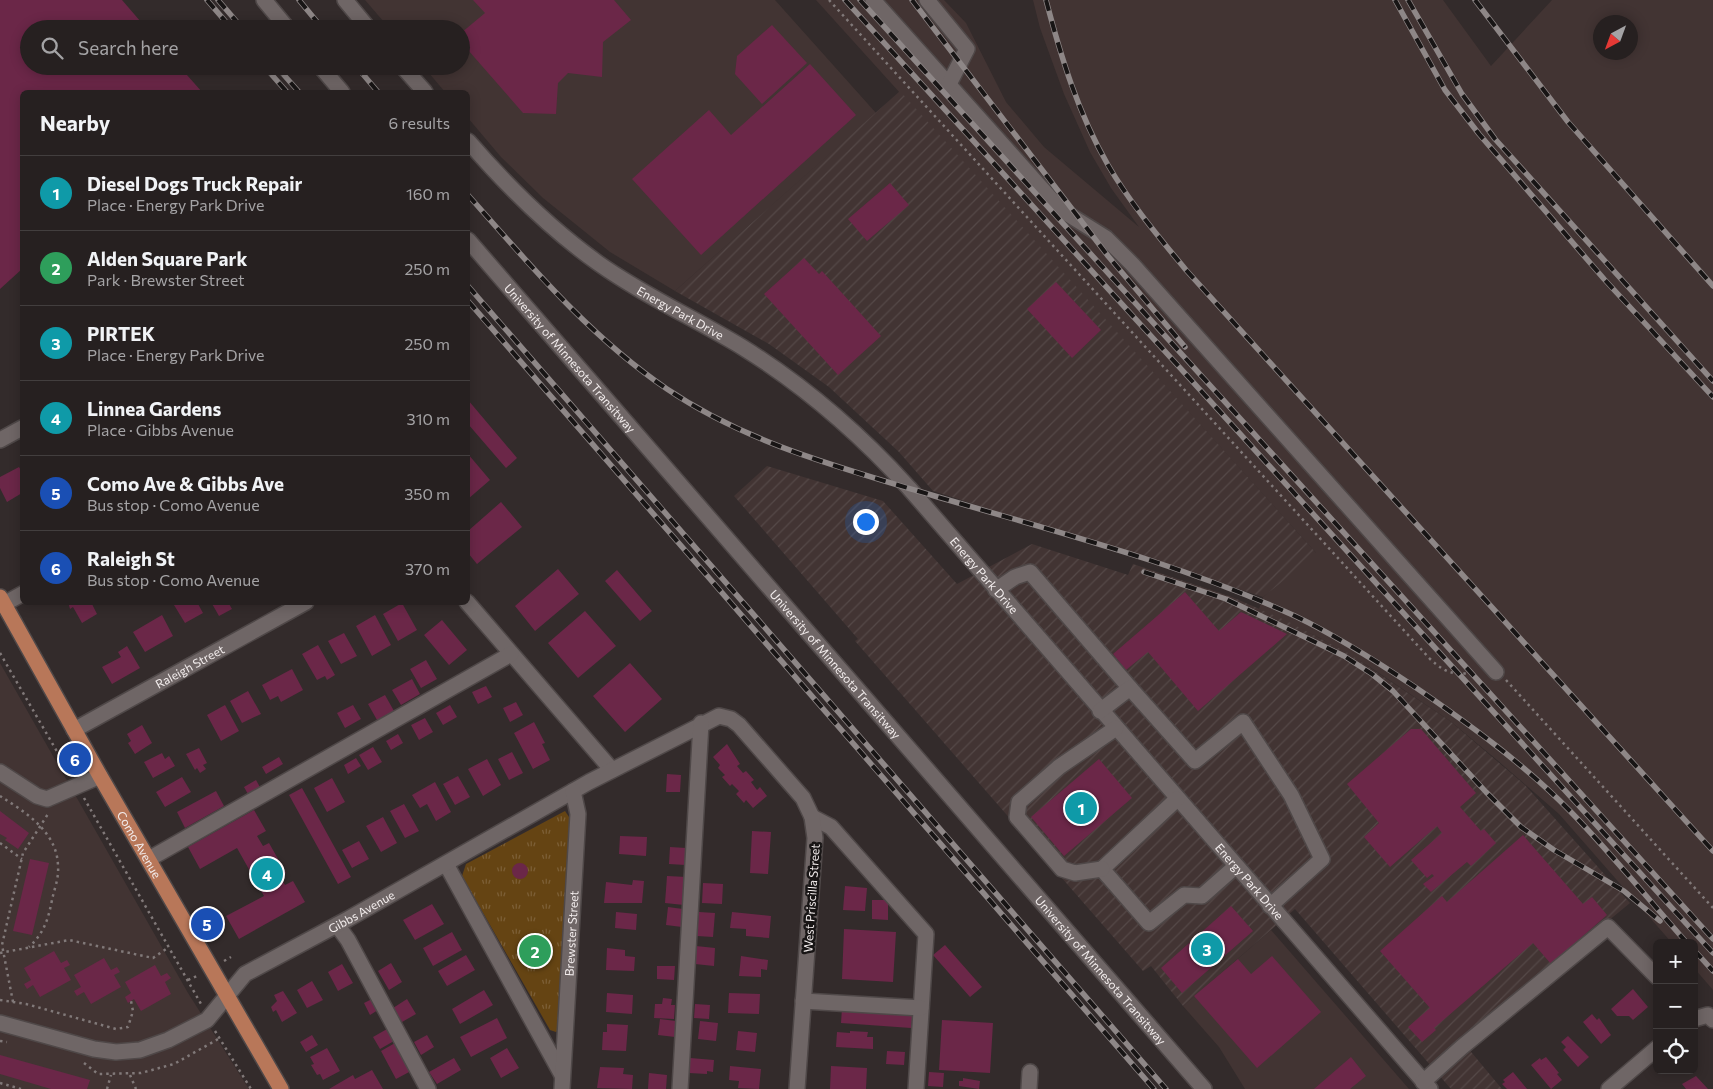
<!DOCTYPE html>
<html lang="en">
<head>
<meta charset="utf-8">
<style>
  body { margin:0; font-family:Commissioner,sans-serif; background:#322d2d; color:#f1f3f6 }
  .controls { position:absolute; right:15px; bottom:15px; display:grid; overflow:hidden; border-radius:8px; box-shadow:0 2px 12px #0003 }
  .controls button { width:45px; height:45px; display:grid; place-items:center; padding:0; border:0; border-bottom:1px solid #423e3e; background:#262020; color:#f1f3f6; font:25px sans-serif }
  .compass { position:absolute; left:1593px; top:15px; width:45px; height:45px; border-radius:50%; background:#262020; box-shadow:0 2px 12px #0003; rotate:221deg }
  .you { position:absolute; left:865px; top:521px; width:18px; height:18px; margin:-12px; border:4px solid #fff; border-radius:50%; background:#1a73e8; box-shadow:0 0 0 8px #1a73e833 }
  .badge { display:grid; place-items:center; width:32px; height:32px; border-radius:50%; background:#7cbef9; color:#fff; font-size:16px; font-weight:700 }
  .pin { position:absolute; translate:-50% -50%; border:2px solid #fff; box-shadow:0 1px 5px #0006 }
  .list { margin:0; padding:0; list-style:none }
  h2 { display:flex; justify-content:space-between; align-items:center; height:65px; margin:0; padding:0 20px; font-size:21px }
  h2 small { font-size:16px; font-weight:400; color:#a4a3a5 }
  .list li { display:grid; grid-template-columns:32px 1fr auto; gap:15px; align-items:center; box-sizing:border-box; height:75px; padding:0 20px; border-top:1px solid #423e3e }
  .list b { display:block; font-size:19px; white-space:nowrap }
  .list p { margin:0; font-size:16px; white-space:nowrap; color:#a4a3a5 }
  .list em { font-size:16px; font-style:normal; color:#a4a3a5 }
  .icon { flex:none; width:28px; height:28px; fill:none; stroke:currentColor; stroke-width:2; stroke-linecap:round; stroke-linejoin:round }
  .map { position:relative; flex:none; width:1713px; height:1089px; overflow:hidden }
  .search { position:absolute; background:#262020; box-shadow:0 2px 12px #0003; left:20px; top:20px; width:450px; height:55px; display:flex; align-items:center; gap:12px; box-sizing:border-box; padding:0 18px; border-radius:28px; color:#a4a3a5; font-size:19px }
  .panel { position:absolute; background:#262020; box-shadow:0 2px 12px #0003; left:20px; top:90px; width:450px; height:515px; border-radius:8px }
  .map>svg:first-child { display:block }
  .built { fill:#423433; fill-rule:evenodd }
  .industrial { fill:url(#industrial-furrows) }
  .park { fill:url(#park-tufts) }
  .building { fill:#6b2748 }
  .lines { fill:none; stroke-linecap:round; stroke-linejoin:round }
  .minor-casing { stroke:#4f4848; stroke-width:18 }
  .major-casing { stroke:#4f4848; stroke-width:18 }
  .path { stroke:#817979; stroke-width:2.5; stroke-dasharray:2.5 4; stroke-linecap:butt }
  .minor { stroke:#6f6666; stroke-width:15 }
  .major { stroke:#b87759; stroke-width:15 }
  .rail-casing { stroke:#8e8787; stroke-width:5.5 }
  .rail { stroke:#181515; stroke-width:4; stroke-dasharray:11; stroke-linecap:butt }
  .labels { text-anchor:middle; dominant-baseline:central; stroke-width:5; stroke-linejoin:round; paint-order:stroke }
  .street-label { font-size:12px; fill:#f3eded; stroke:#181515 }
</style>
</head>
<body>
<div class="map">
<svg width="1713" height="1089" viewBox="0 0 1713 1089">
  <defs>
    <pattern id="industrial-furrows" width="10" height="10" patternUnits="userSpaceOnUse" patternTransform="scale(1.25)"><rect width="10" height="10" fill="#423433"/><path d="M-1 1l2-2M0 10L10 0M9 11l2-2" fill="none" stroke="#544847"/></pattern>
    <pattern id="park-tufts" width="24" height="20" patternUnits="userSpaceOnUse" patternTransform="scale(1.25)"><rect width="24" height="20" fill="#654413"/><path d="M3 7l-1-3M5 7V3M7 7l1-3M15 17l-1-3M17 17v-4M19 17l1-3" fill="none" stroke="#7c5f36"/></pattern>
  </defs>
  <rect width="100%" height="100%" fill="#332b2b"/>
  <path class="built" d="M 365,0 L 775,0 L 876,113 L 675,291 L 610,252 L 543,198 L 501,157 L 468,118 L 468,92 L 445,92 L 423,66 L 461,66 L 461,29 L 390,29 Z
    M 816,0 L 944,0 L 966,23 L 1006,102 L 1044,147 L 1139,227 L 1111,188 L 1090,152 L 1064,94 L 1040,28 L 1033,0 L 1443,0 L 1491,66 L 1552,0 L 1713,0 L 1713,990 L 1694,968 L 1694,943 L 1672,943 L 1559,814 L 1497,760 L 1450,721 L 1370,667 L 1320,638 L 1259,609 L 1263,597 L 1316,553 ZM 1600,22 L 1630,22 L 1630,52 L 1600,52 Z
    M 0,663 L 188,993 L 249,1089 L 0,1089 Z
    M 1271,930 L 1409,1089 L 1245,1089 L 1219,1047 L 1183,1006 Z"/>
  <path class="industrial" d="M 900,91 L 1317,554 L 1263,597 L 933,491 L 899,452 L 829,387 L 769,344 L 675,291 Z
    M 767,466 L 883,501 L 957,584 L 1032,544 L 1128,575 L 1133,564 L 1232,597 L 1287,621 L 1348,653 L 1450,721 L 1525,785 L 1630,903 L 1462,1041 L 1502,1089 L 1451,1089 L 1295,909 L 1183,1006 L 1151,966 L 1143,971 L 855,641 L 858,639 L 734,496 Z"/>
  <path class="park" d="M 565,811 L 571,820 L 558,1030 L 556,1032 L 550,1030 L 462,876 L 466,864 Z"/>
  <path class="building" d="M 0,0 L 122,0 L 147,29 L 29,29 L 29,66 L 179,66 L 202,92 L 22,92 L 22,269 L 0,289 Z
    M 473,0 L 614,0 L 631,20 L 603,42 L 602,77 L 568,73 L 558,83 L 556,114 L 523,113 L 461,42 L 461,33 L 485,13 Z
    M 772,25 L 807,63 L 762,104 L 735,74 L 737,56 Z
    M 810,64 L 856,115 L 701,255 L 632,179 L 709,110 L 731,135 Z
    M 890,183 L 909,205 L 867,241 L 848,219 Z
    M 804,258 L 819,274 L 822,271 L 881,336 L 838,375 L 764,294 Z
    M 1056,282 L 1101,330 L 1072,358 L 1027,309 Z
    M 468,400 L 517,458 L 506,468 L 468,424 Z
    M 468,454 L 490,480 L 468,499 Z
    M 19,467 L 22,472 L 22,493 L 7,502 L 0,488 L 0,477 Z
    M 501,502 L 522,527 L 477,564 L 468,553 L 468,531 Z
    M 558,569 L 579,594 L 535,631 L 515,606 Z
    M 617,570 L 652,611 L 640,621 L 605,581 Z
    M 1185,592 L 1219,631 L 1241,612 L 1287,634 L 1198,711 L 1148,652 L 1126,670 L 1113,654 Z
    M 68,602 L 94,602 L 92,604 L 97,614 L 82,623 L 73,607 L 70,609 Z
    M 178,602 L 197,602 L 203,613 L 185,623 L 174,605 Z
    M 211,602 L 228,602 L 232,609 L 219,616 Z
    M 402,603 L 417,630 L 398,641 L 383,614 Z
    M 585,611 L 616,646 L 578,678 L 548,643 Z
    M 162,615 L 173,636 L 145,652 L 133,632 Z
    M 375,615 L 391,645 L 372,656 L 356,626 Z
    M 442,620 L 467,650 L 449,665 L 424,635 Z
    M 344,633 L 357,656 L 341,664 L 328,641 Z
    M 318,645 L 335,675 L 327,680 L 325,676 L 317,680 L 302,654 Z
    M 127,646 L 140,668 L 112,684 L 102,667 L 121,657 L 118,652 Z
    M 426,660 L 437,679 L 421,688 L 410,669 Z
    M 630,663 L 662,699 L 625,732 L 593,696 Z
    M 292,669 L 303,690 L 281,702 L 278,696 L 270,700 L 262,685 Z
    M 412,679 L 420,694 L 401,705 L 392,690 Z
    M 486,686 L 492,697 L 478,704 L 472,692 Z
    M 248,691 L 261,714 L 242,723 L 230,701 Z
    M 385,695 L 394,711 L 377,720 L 368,704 Z
    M 516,702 L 523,715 L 510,722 L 503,708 Z
    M 225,705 L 239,731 L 221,741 L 207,715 Z
    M 353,705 L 361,719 L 345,728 L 337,713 Z
    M 450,705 L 457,717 L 443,725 L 436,713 Z
    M 425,718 L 433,732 L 419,740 L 411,725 Z
    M 534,722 L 545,743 L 542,744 L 550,760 L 533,769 L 514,733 Z
    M 142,725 L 152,743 L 135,754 L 128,743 L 131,741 L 127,734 Z
    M 1411,729 L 1421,729 L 1476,793 L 1460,807 L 1481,831 L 1484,829 L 1496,843 L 1471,866 L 1467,862 L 1431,892 L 1423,884 L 1434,876 L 1432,874 L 1427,878 L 1411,860 L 1442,833 L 1437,826 L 1390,867 L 1364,837 L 1379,823 L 1347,784 Z
    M 398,734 L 403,743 L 391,750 L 386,741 Z
    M 727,744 L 740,764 L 737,766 L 743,773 L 746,771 L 754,780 L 751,782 L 757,790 L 760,787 L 767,796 L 753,808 L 746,800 L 744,803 L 736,794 L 739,791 L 732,784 L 730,786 L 722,777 L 725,775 L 718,768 L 720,765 L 713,757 Z
    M 373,747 L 382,762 L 368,770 L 359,755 Z
    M 199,748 L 207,763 L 203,765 L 206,769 L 200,773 L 197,768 L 195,770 L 186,754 Z
    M 512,752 L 523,773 L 509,780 L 498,759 Z
    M 162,753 L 165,759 L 169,756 L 175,766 L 153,778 L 144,762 Z
    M 279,757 L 283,764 L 266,774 L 262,767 Z
    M 356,758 L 361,766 L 348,774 L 344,765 Z
    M 487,759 L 501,785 L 483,796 L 468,769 Z
    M 1099,759 L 1132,798 L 1064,856 L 1031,817 Z
    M 667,774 L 681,775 L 680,792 L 666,792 Z
    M 458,776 L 470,797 L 455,805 L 443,784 Z
    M 182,777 L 191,792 L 165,807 L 156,792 Z
    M 332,778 L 345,802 L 327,812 L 314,788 Z
    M 256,780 L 261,789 L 249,796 L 244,787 Z
    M 435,782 L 451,812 L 436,821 L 427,804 L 420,808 L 412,795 Z
    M 302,788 L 351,877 L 338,884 L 289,795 Z
    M 216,791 L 224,806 L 185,828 L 177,812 Z
    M 404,804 L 419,831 L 405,838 L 390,811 Z
    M 254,810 L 266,831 L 257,836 L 263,846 L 269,843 L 286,873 L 280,876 L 285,885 L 293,881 L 305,902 L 239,939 L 226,916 L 264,896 L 237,848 L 200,869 L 188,847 Z
    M 0,811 L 29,833 L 18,849 L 5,840 L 7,838 L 0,834 Z
    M 383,817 L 397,843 L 381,852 L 366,826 Z
    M 752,831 L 771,832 L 768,874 L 750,873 Z
    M 1523,835 L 1583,904 L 1592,897 L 1607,915 L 1551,964 L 1533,943 L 1434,1028 L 1436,1030 L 1422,1042 L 1408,1027 L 1430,1008 L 1380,951 L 1442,896 L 1447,902 Z
    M 620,836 L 647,837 L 646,856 L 619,854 Z
    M 359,841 L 369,859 L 352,868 L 342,850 Z
    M 670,847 L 686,848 L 685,865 L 669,864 Z
    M 30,859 L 49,863 L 32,935 L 13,931 Z
    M512 871a8 8 0 1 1 16 0a8 8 0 1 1-16 0Z
    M 667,876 L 687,877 L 684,905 L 665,903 Z
    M 633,880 L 644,881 L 642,903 L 604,903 L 606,882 L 632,885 Z
    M 703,883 L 723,884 L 722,904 L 702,903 Z
    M 845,886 L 867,888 L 865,911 L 843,910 Z
    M 872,900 L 888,900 L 888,920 L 872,919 Z
    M 432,904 L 444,924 L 415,940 L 403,920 Z
    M 1231,906 L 1253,931 L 1182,993 L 1161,968 Z
    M 668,907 L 683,909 L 682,927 L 666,925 Z
    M 616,912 L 637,914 L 636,930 L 615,928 Z
    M 699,912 L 715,913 L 713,937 L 697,936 Z
    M 732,912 L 771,916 L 769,938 L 746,936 L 746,929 L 730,928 Z
    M 844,929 L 896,932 L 893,982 L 842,979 Z
    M 452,932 L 462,950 L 433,966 L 423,948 Z
    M 945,945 L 982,987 L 970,997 L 933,955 Z
    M 696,946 L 715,948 L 714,966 L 695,964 Z
    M 607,948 L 625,950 L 625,956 L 635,957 L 634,971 L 606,970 Z
    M 54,951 L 61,963 L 67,960 L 70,965 L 64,968 L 71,980 L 40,997 L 33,985 L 27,989 L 24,984 L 31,980 L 24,968 Z
    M 466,955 L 475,970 L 447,986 L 438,971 Z
    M 741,956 L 768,960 L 767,970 L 761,969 L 761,977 L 739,976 Z
    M 1272,956 L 1321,1012 L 1257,1068 L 1194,996 L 1238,959 L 1251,974 Z
    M 104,958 L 111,970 L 117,967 L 120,972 L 114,975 L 121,987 L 91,1004 L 84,992 L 77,996 L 74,991 L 81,987 L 74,975 Z
    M 391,963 L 402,982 L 389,990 L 378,971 Z
    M 342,964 L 353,983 L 338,991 L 328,972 Z
    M 155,965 L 161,976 L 167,973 L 171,978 L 165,982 L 171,994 L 141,1011 L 134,999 L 128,1003 L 125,997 L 131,993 L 125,982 Z
    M 657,966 L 675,966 L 674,980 L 657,979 Z
    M 312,981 L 323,1000 L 307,1008 L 297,990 Z
    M 1633,989 L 1648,1007 L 1633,1020 L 1629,1016 L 1617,1016 L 1611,1009 Z
    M 484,990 L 493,1005 L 460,1024 L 452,1009 Z
    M 283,991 L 297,1013 L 282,1022 L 276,1010 L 273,1012 L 271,1007 L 277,1001 L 274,995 Z
    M 607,993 L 633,995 L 632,1014 L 606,1012 Z
    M 729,993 L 760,994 L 759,1014 L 728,1013 Z
    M 663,998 L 672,999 L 671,1005 L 675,1005 L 674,1019 L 654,1018 L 655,1004 L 662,1004 Z
    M 372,999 L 378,1010 L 370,1015 L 364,1003 Z
    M 407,999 L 416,1014 L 402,1022 L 393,1008 Z
    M 695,1004 L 710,1005 L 709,1019 L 694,1018 Z
    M 842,1008 L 913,1013 L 911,1028 L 841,1023 Z
    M 1592,1014 L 1597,1020 L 1599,1018 L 1611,1035 L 1601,1044 L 1583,1022 Z
    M 497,1018 L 507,1038 L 471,1057 L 460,1037 Z
    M 660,1019 L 676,1021 L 675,1037 L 658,1035 Z
    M 942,1020 L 993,1023 L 990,1073 L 939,1070 Z
    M 700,1021 L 718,1023 L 716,1041 L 698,1039 Z
    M 607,1024 L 628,1025 L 626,1051 L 602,1050 L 603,1032 L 607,1032 Z
    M 387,1029 L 394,1041 L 380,1049 L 373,1037 Z
    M 738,1031 L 757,1033 L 755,1052 L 736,1050 Z
    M 850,1031 L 868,1032 L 867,1037 L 873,1037 L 873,1049 L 836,1047 L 837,1032 L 850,1033 Z
    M 312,1035 L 318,1045 L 306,1052 L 300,1042 Z
    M 427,1035 L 434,1047 L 421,1055 L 414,1042 Z
    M 1568,1036 L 1589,1057 L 1578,1067 L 1563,1050 L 1566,1047 L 1561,1042 Z
    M 395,1043 L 411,1071 L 396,1079 L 381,1051 Z
    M 327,1048 L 340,1071 L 323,1080 L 320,1074 L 317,1075 L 311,1065 L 314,1064 L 310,1057 Z
    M 507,1048 L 519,1068 L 501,1078 L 490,1058 Z
    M 887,1051 L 905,1052 L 904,1065 L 886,1064 Z
    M 0,1055 L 90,1080 L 87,1089 L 51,1089 L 0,1074 Z
    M 1351,1057 L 1366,1076 L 1350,1089 L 1314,1089 Z
    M 1546,1057 L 1559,1073 L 1557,1074 L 1562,1080 L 1551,1089 L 1531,1065 L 1540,1058 L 1541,1060 Z
    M 454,1058 L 461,1070 L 437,1084 L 429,1072 Z
    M 690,1058 L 714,1060 L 713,1072 L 707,1071 L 707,1074 L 689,1073 Z
    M 730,1066 L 761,1069 L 759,1089 L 738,1088 L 739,1081 L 729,1080 Z
    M 831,1066 L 867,1068 L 866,1089 L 830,1089 Z
    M 600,1067 L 624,1068 L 623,1074 L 633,1075 L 632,1089 L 597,1088 Z
    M 372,1070 L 383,1089 L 329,1089 L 353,1075 L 355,1079 Z
    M 929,1072 L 944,1073 L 943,1087 L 928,1086 Z
    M 1513,1072 L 1527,1089 L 1507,1089 L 1502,1084 L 1505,1082 L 1503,1080 Z
    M 649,1073 L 667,1075 L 666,1089 L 648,1089 Z
    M 1696,1076 L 1708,1089 L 1686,1089 L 1682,1084 Z
    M 963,1078 L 980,1081 L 979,1089 L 959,1086 L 959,1081 L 963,1081 Z"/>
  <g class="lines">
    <defs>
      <g id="minor">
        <path d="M 264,0 L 288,29"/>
        <path d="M 345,0 L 369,29"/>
        <path d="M 873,0 L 1051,199 L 1066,213 L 1106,238 L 1132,264 L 1496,672"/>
        <path d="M 927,0 L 967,49 L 949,84"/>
        <path d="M 320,66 L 342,92"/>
        <path d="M 402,66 L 425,92"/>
        <path id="s1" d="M 468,141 C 507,186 549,228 598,263 C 643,295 694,318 742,347 C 805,386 859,433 909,488 L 1430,1089"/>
        <path id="s2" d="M 468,240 L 1204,1089"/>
        <path d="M 0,440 L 22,428"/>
        <path d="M 996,590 L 1015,577 L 1030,572 L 1130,688"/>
        <path d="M 467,602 L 612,770"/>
        <path d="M 4,604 L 22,594"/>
        <path d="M 1100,711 L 1130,688 L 1195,761 L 1243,722 L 1291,795 L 1322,859 L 1270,906"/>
        <path id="s3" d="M 74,730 L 306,602"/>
        <path d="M 0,772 L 37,796 L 47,799 L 100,776"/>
        <path d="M 1177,799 L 1102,869 L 1149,923 L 1184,895 L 1202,896 L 1236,866"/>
        <path d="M 812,817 L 831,827 L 926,934 L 916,1089"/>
        <path d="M 149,859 L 511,654"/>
        <path d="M 446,864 L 562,1075"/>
        <path d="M 1102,869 L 1075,873 L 1062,869 L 1017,817 L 1019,802 L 1059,767 L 1116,728"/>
        <path d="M 337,925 L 348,940 L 428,1089"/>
        <path d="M 803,1001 L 921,1008"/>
        <path d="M 1694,1019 L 1708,1015 L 1713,1020"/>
        <path id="s4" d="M 0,1023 L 94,1049 L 116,1052 L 140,1050 L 168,1040 L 207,1020 L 245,974 L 348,919 L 589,782 L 719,716 L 731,719 L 739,725 L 803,798 L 812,817 L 815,838 L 797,1089"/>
        <path d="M 1423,1082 L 1462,1047 L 1608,927 L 1657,977"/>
        <path id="s5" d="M 562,1089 L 578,814 L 573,791"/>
        <path d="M 680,1089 L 701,723"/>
        <path d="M 1029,1089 L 1030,1072"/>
        <path d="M 1609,1089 L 1657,1048"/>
      </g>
      <g id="major">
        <path id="s6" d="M 0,597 L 100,776 L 281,1089"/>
      </g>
    </defs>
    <use href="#minor" class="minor-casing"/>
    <use href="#major" class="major-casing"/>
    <path class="path" d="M 829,0 L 1430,659 C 1448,675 1453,674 1476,673
      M 0,653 L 70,774
      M 1506,680 L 1713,908
      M 0,796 C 25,812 58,832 58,867 C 59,878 54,890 52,900 C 48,920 44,933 29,947
      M 84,798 L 201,1004
      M 0,843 L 22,859
      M 0,953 L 69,940 L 153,958 L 169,947
      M 224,961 L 231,957
      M 188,980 L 199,975
      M 0,1000 L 26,1004 L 116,1029 L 128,1027 L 133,1011 L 131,1001
      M 13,1002 L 2,945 L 23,853 L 48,814
      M 215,1031 L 251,1089
      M 0,1041 L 7,1042
      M 84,1063 L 98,1074 L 141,1073 L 174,1064 L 220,1038
      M 130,1075 L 136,1089
      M 0,1083 L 21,1089
      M 107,1089 L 111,1075"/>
    <use href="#minor" class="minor"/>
    <use href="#major" class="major"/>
    <defs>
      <path id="rail" d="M 207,0 L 232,29
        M 218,0 L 243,29
        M 299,0 L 323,29
        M 845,0 L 1713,953
        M 860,0 L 1713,939
        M 912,0 L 1108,256 L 1185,347
        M 1046,0 C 1061,57 1078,113 1108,165 C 1130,203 1158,236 1186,270 L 1713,851
        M 1395,0 L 1445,90 L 1479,134 L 1604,279 L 1713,397
        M 1408,0 L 1462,94 L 1495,139 L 1713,381
        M 1475,0 L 1568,122 L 1713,286
        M 264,66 L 287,92
        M 276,66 L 299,92
        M 356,66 L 378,92
        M 468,195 C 530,265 589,336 667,389 C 744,441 831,465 918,491 C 1044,529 1175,561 1295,616 C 1337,636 1376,661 1415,687 C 1469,724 1524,764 1570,811 C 1611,853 1648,899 1687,943
        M 468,286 L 1166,1089
        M 468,301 L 1154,1089
        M 1144,572 L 1226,599 L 1344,656 L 1372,674 L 1393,691 L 1486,792 L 1521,827 L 1554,850 L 1624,891 L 1660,921
        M 1694,950 L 1713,971"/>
    </defs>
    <use href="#rail" class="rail-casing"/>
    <use href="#rail" class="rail"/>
  </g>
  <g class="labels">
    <g class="street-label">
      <text stroke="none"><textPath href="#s1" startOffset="275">Energy Park Drive</textPath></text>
      <text stroke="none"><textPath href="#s2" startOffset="156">University of Minnesota Transitway</textPath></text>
      <text stroke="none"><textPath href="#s1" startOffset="680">Energy Park Drive</textPath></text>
      <text stroke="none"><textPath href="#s2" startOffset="561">University of Minnesota Transitway</textPath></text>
      <text stroke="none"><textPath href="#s3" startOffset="132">Raleigh Street</textPath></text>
      <text stroke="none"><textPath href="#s6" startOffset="284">Como Avenue</textPath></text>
      <text stroke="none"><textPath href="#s1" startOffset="1085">Energy Park Drive</textPath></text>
      <text transform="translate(811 898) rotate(-86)">West Priscilla Street</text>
      <text stroke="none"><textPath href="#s4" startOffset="409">Gibbs Avenue</textPath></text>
      <text stroke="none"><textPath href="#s5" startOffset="156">Brewster Street</textPath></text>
      <text stroke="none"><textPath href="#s2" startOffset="966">University of Minnesota Transitway</textPath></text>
    </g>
  </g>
</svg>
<div class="controls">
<button>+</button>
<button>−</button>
<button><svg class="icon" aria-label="locate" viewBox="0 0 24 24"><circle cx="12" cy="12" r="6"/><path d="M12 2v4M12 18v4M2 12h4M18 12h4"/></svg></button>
</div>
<svg class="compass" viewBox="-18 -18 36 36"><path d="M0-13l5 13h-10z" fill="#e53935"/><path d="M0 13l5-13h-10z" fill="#a4a3a5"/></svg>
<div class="you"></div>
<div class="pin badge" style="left:1081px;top:808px;background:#0f9aa8">1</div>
<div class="pin badge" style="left:535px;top:951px;background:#2e9e5b">2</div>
<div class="pin badge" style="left:1207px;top:949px;background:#0f9aa8">3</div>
<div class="pin badge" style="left:267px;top:874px;background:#0f9aa8">4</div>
<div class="pin badge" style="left:207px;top:924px;background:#1a4fb4">5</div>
<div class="pin badge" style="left:75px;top:759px;background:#1a4fb4">6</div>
<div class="search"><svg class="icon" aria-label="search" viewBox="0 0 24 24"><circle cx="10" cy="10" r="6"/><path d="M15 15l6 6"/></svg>Search here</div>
<section class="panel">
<h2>Nearby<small>6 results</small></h2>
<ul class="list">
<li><span class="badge" style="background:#0f9aa8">1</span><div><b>Diesel Dogs Truck Repair</b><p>Place · Energy Park Drive</p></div><em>160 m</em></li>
<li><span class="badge" style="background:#2e9e5b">2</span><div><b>Alden Square Park</b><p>Park · Brewster Street</p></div><em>250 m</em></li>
<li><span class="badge" style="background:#0f9aa8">3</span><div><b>PIRTEK</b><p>Place · Energy Park Drive</p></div><em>250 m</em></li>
<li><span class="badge" style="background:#0f9aa8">4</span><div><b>Linnea Gardens</b><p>Place · Gibbs Avenue</p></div><em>310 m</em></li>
<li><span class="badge" style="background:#1a4fb4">5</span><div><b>Como Ave &amp; Gibbs Ave</b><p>Bus stop · Como Avenue</p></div><em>350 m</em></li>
<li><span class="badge" style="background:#1a4fb4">6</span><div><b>Raleigh St</b><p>Bus stop · Como Avenue</p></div><em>370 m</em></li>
</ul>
</section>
</div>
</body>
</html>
